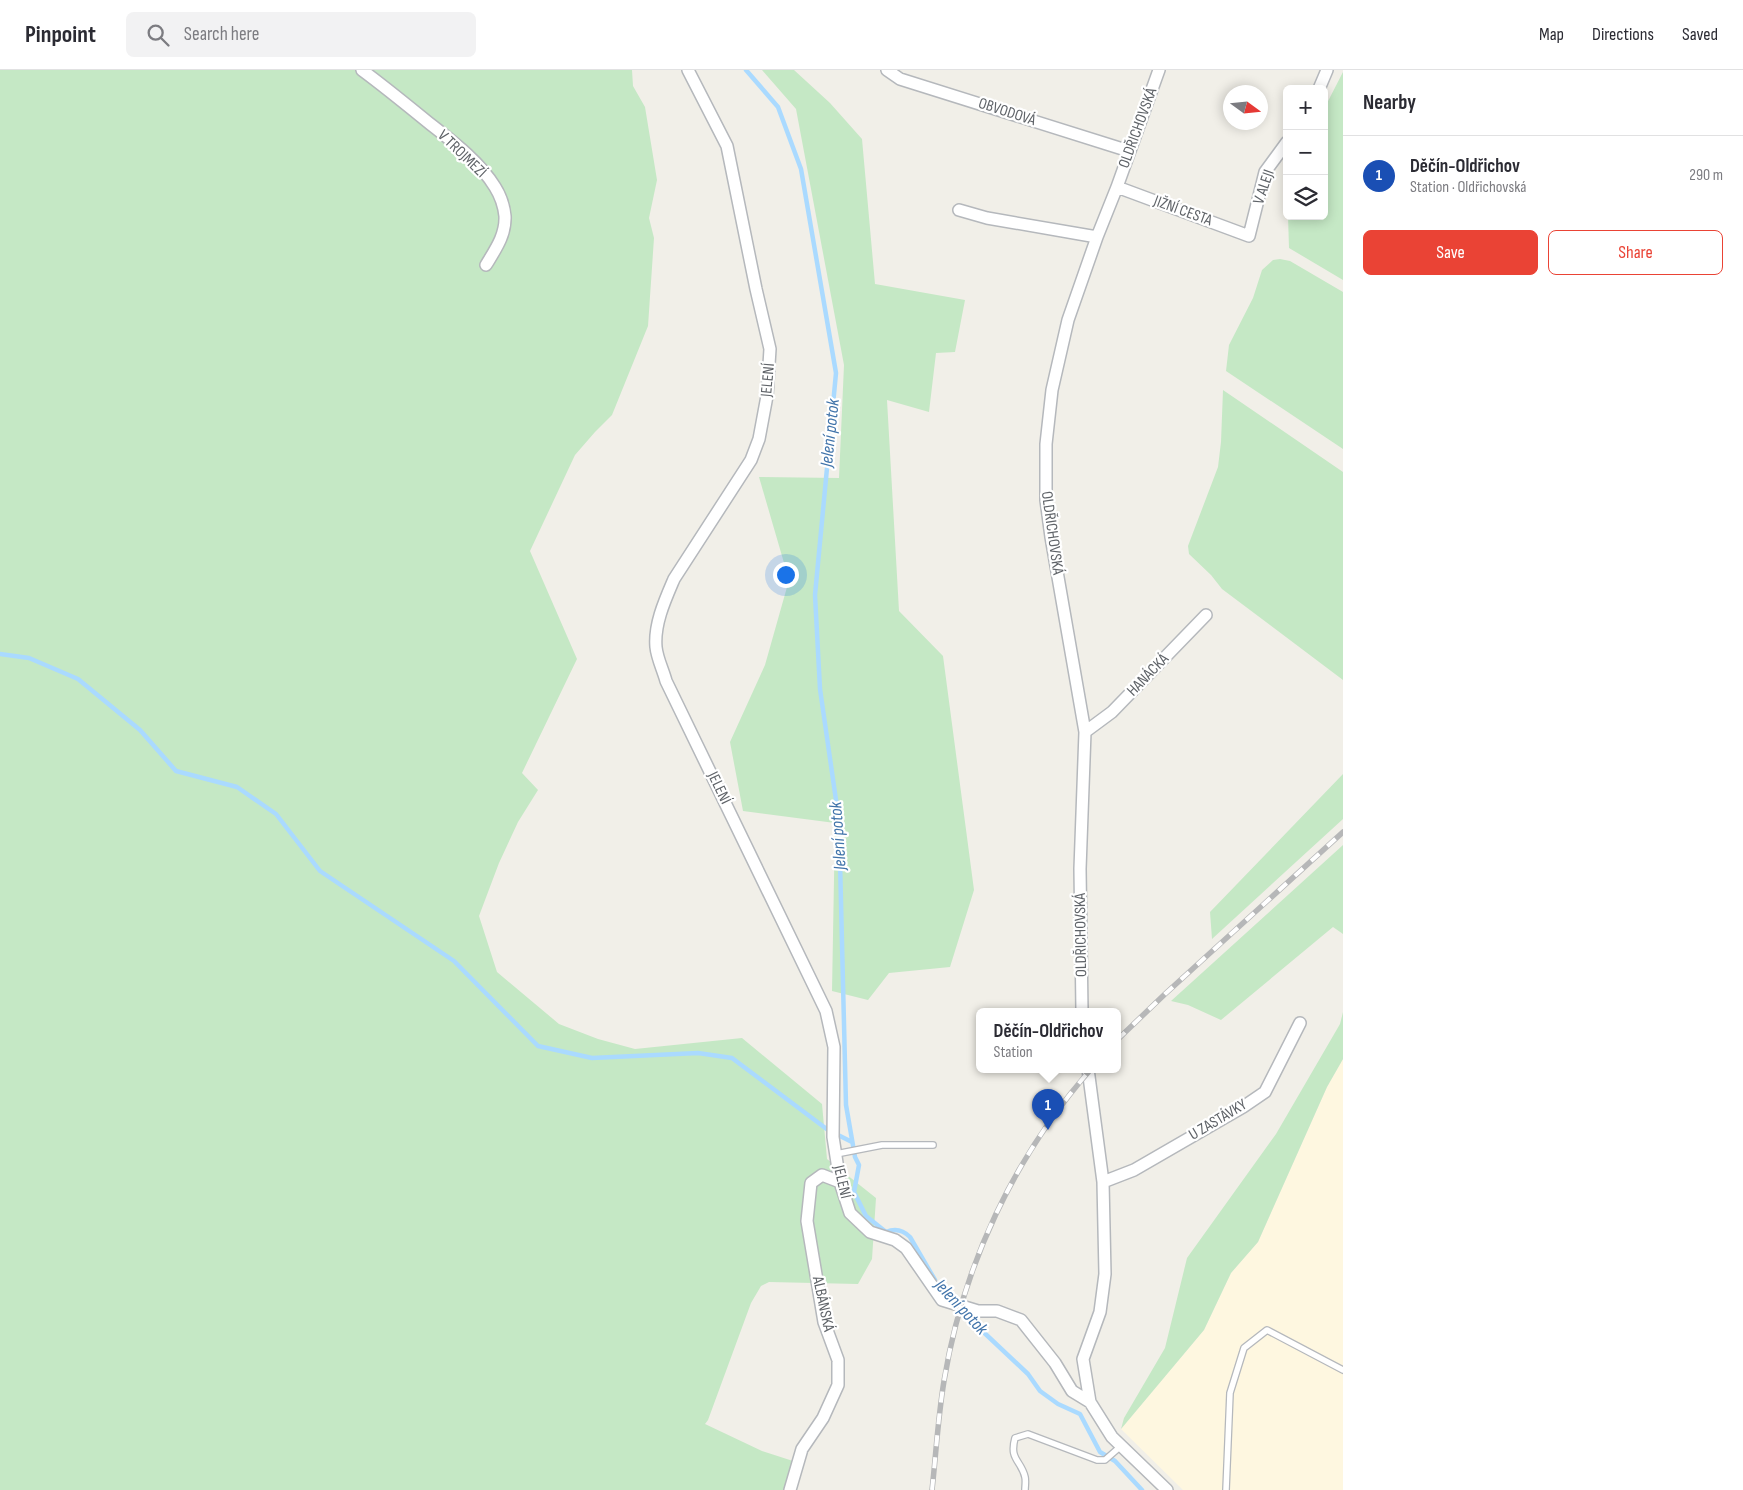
<!DOCTYPE html>
<html lang="en">
<head>
<meta charset="utf-8">
<style>
  body { margin:0; font-family:"Sofia Sans Condensed",sans-serif; background:#f2f2f3; color:#2b2b33 }
  .controls { position:absolute; right:15px; top:15px; display:grid; overflow:hidden; border-radius:8px; box-shadow:0 2px 12px #0003 }
  .controls button { width:45px; height:45px; display:grid; place-items:center; padding:0; border:0; border-bottom:1px solid #e1e1e2; background:#fff; color:#2b2b33; font:25px sans-serif }
  .compass { position:absolute; left:1223px; top:15px; width:45px; height:45px; border-radius:50%; background:#fff; box-shadow:0 2px 12px #0003; rotate:105deg }
  .you { position:absolute; left:785px; top:504px; width:18px; height:18px; margin:-12px; border:4px solid #fff; border-radius:50%; background:#1a73e8; box-shadow:0 0 0 8px #1a73e833 }
  .badge { display:grid; place-items:center; width:32px; height:32px; border-radius:50%; background:#ea4335; color:#fff; font-size:16px; font-weight:700 }
  .pin { position:absolute; translate:-50% -41px; filter:drop-shadow(0 1px 2px #0008) }
  .pin::after { content:''; position:absolute; top:26px; width:18px; height:15px; background:inherit; clip-path:polygon(0 0,100% 0,50% 100%) }
  .popup { position:absolute; left:976px; top:938px; width:145px; height:65px; box-sizing:border-box; display:grid; place-content:center; border-radius:8px; background:#fff; filter:drop-shadow(0 1px 4px #0005); font-size:16px; white-space:nowrap; color:#7c7c81 }
  .popup b { font-size:19px; color:#2b2b33 }
  .popup::after { content:''; position:absolute; left:50%; top:100%; margin-left:-10px; border:10px solid transparent; border-top-color:#fff }
  .list { margin:0; padding:0; list-style:none }
  h2 { display:flex; justify-content:space-between; align-items:center; height:65px; margin:0; padding:0 20px; font-size:21px }
  h2 small { font-size:16px; font-weight:400; color:#7c7c81 }
  .list li { display:grid; grid-template-columns:32px 1fr auto; gap:15px; align-items:center; box-sizing:border-box; height:80px; padding:0 20px; border-top:1px solid #e1e1e2 }
  .list b { display:block; font-size:19px; white-space:nowrap }
  .list p { margin:0; font-size:16px; white-space:nowrap; color:#7c7c81 }
  .list em { font-size:16px; font-style:normal; color:#7c7c81 }
  .actions { display:flex; gap:10px; padding:15px 20px }
  .actions a { flex:1; padding:11px 0; border:1px solid #ea4335; border-radius:8px; text-align:center; font-size:18px; color:#ea4335 }
  .actions .main { background:#ea4335; color:#fff }
  .icon { flex:none; width:28px; height:28px; fill:none; stroke:currentColor; stroke-width:2; stroke-linecap:round; stroke-linejoin:round }
  .map { position:relative; flex:none; width:1343px; height:1420px; overflow:hidden }
  header { display:flex; align-items:center; gap:30px; box-sizing:border-box; height:70px; padding:0 25px; background:#fff; border-bottom:1px solid #e1e1e2 }
  header strong { font-size:24px }
  nav { display:flex; gap:28px; margin-inline-start:auto; font-size:18px }
  .search { width:350px; height:45px; background:#f2f2f3; display:flex; align-items:center; gap:12px; box-sizing:border-box; padding:0 18px; border-radius:8px; color:#7c7c81; font-size:19px }
  main { display:flex }
  aside { flex:1; background:#fff }
  .map>svg:first-child { display:block }
  .commercial { fill:#fef7e0 }
  .green { fill:#c5e8c5 }
  .lines { fill:none; stroke-linecap:round; stroke-linejoin:round }
  .stream { stroke:#aadaff; stroke-width:4.5 }
  .lane-casing { stroke:#b5b8bc; stroke-width:8 }
  .street-casing { stroke:#b5b8bc; stroke-width:14 }
  .lane { stroke:#fff; stroke-width:5.5 }
  .street { stroke:#fff; stroke-width:11 }
  .rail-casing { stroke:#b6b7b8; stroke-width:5.5 }
  .rail { stroke:#fff; stroke-width:4; stroke-dasharray:11; stroke-linecap:butt }
  .labels { text-anchor:middle; dominant-baseline:central; stroke-width:4.5; stroke-linejoin:round; paint-order:stroke }
  .street-label { font-size:16px; fill:#5f6368; stroke:#fff }
  .water-label { font-size:18px; font-style:italic; fill:#4174aa; stroke:#fff }
</style>
</head>
<body>
<header>
<strong>Pinpoint</strong>
<div class="search"><svg class="icon" aria-label="search" viewBox="0 0 24 24"><circle cx="10" cy="10" r="6"/><path d="M15 15l6 6"/></svg>Search here</div>
<nav><a>Map</a><a>Directions</a><a>Saved</a></nav>
</header>
<main>
<div class="map">
<svg width="1343" height="1420" viewBox="0 0 1343 1420">
  <rect width="100%" height="100%" fill="#f1efe8"/>
  <path class="commercial" d="M 1343,989 L 1343,1420 L 1183,1420 L 1121,1359 L 1204,1260 L 1231,1203 L 1258,1172 L 1327,1017 Z"/>
  <path class="green" d="M 0,0 L 632,0 L 633,16 L 645,37 L 657,110 L 649,148 L 654,168 L 648,256 L 612,345 L 595,362 L 575,385 L 530,481 L 577,589 L 522,703 L 538,720 L 518,752 L 499,793 L 479,846 L 497,902 L 559,954 L 598,969 L 635,979 L 742,968 L 822,1034 L 827,1089 L 876,1128 L 872,1189 L 858,1214 L 769,1212 L 761,1216 L 751,1233 L 708,1350 L 705,1354 L 762,1381 L 793,1391 L 785,1420 L 0,1420 Z
    M 762,0 L 794,0 L 830,33 L 862,69 L 875,214 L 965,230 L 955,282 L 936,283 L 929,342 L 887,330 L 899,541 L 943,586 L 974,820 L 950,897 L 889,903 L 868,930 L 832,921 L 835,753 L 743,741 L 730,672 L 765,595 L 789,510 L 759,407 L 839,408 L 844,295 L 796,39 Z
    M 1343,2 L 1343,210 L 1289,178 L 1288,146 L 1324,146 L 1324,39 Z
    M 1280,189 L 1290,191 L 1343,222 L 1343,379 L 1226,301 L 1229,275 L 1253,228 L 1262,200 L 1273,190 Z
    M 1223,320 L 1343,402 L 1343,610 L 1222,519 L 1211,505 L 1189,484 L 1188,476 L 1191,468 L 1218,397 L 1221,372 Z
    M 1343,704 L 1343,749 L 1212,869 L 1210,842 Z
    M 1343,775 L 1343,864 L 1333,857 L 1221,950 L 1188,935 L 1171,931 Z
    M 1343,942 L 1343,989 L 1327,1017 L 1258,1172 L 1231,1203 L 1204,1260 L 1121,1359 L 1124,1348 L 1165,1278 L 1187,1188 L 1276,1064 L 1340,954 Z"/>
  <g class="lines">
    <path class="stream" d="M 746,0 L 778,37 L 801,99 L 836,303 L 815,525 L 820,619 L 839,751 L 846,1035 L 855,1087 L 859,1095 L 854,1122 L 866,1146 L 886,1162 C 895,1158 903,1160 910,1167 L 935,1210
      M 0,584 L 29,588 L 78,609 L 140,660 L 176,701 L 237,717 L 276,744 L 320,801 L 454,891 L 538,976 L 592,988 L 698,983 L 732,988 L 828,1060 L 852,1072
      M 959,1239 L 1028,1304 L 1040,1321 L 1058,1334 L 1080,1344 L 1100,1382 L 1115,1391 L 1142,1420"/>
    <defs>
      <path id="lane" d="M 836,1084 L 882,1075 L 933,1075
        M 1025,1420 C 1025,1416 1026,1411 1025,1407 C 1021,1390 1009,1390 1015,1368 L 1028,1364 L 1097,1390 L 1105,1390 L 1121,1376
        M 1226,1420 L 1230,1323 L 1244,1278 L 1267,1260 L 1343,1300"/>
      <path id="street" d="M 362,0 C 385,17 407,35 429,53 C 452,71 479,91 495,117 C 500,125 504,136 505,146 C 506,165 495,180 486,195
        M 688,0 L 727,76 L 756,219 L 770,279 L 767,326 L 759,369 L 751,390 L 674,509 C 665,530 654,554 656,577 C 657,588 663,600 666,611 L 826,941 L 834,977 L 833,1067 L 840,1112 L 850,1143 L 870,1162 L 895,1170 L 906,1178 L 942,1230 L 978,1241 L 997,1241 L 1021,1250 L 1055,1293 L 1072,1321 L 1090,1332
        M 887,0 L 900,9 L 1129,81
        M 1319,19 L 1327,0
        M 1117,117 L 1249,166 L 1265,102 L 1287,72
        M 959,140 L 987,148 L 1097,167
        M 1085,662 L 1112,642 L 1206,545
        M 1082,941 L 1080,799 L 1085,662 L 1051,467 L 1046,430 L 1046,374 L 1052,320 L 1068,250 L 1097,167 L 1117,117 L 1159,0
        M 1088,999 L 1103,1112 L 1105,1204 L 1100,1242 L 1083,1289 L 1090,1332 L 1112,1367 L 1167,1420
        M 1103,1112 L 1134,1100 L 1243,1037 L 1265,1022 L 1300,953
        M 790,1420 L 802,1379 L 823,1348 L 838,1315 L 838,1290 L 824,1252 L 807,1151 L 811,1113 L 822,1105 L 840,1112"/>
    </defs>
    <use href="#lane" class="lane-casing"/>
    <use href="#street" class="street-casing"/>
    <use href="#lane" class="lane"/>
    <use href="#street" class="street"/>
    <defs>
      <path id="rail" d="M 1117,970 L 1165,924 L 1343,762
        M 932,1420 C 936,1384 938,1347 944,1311 C 963,1195 1014,1087 1091,999"/>
    </defs>
    <use href="#rail" class="rail-casing"/>
    <use href="#rail" class="rail"/>
  </g>
  <g class="labels">
    <g class="street-label">
      <text transform="translate(1007 42) rotate(18)">OBVODOVÁ</text>
      <text transform="translate(1138 58) rotate(-70)">OLDŘICHOVSKÁ</text>
      <text transform="translate(462 84) rotate(44)">V TROJMEZÍ</text>
      <text transform="translate(1264 117) rotate(-71)">V ALEJI</text>
      <text transform="translate(1183 141) rotate(20)">JIŽNÍ CESTA</text>
      <text transform="translate(768 310) rotate(-85)">JELENÍ</text>
      <text transform="translate(1052 463) rotate(82)">OLDŘICHOVSKÁ</text>
      <text transform="translate(1148 605) rotate(-46)">HANÁCKÁ</text>
      <text transform="translate(719 718) rotate(64)">JELENÍ</text>
      <text transform="translate(1081 865) rotate(-91)">OLDŘICHOVSKÁ</text>
      <text transform="translate(1218 1050) rotate(-31)">U ZASTÁVKY</text>
      <text transform="translate(842 1112) rotate(77)">JELENÍ</text>
      <text transform="translate(823 1234) rotate(78)">ALBÁNSKÁ</text>
    </g>
    <g class="water-label">
      <text transform="translate(830 363) rotate(-84)">Jelení potok</text>
      <text transform="translate(838 766) rotate(-94)">Jelení potok</text>
      <text transform="translate(961 1237) rotate(47)">Jelení potok</text>
    </g>
  </g>
</svg>
<div class="controls">
<button>+</button>
<button>−</button>
<button><svg class="icon" aria-label="layers" viewBox="0 0 24 24"><path d="M12 4l9 5-9 5-9-5zM3 14l9 5 9-5"/></svg></button>
</div>
<svg class="compass" viewBox="-18 -18 36 36"><path d="M0-13l5 13h-10z" fill="#e53935"/><path d="M0 13l5-13h-10z" fill="#7c7c81"/></svg>
<div class="you"></div>
<div class="pin badge" style="left:1048px;top:1060px;background:#1a4fb4">1</div>
<div class="popup"><b>Děčín-Oldřichov</b>Station</div>
</div>
<aside>
<h2>Nearby<small></small></h2>
<ul class="list">
<li><span class="badge" style="background:#1a4fb4">1</span><div><b>Děčín-Oldřichov</b><p>Station · Oldřichovská</p></div><em>290 m</em></li>
</ul>
<div class="actions"><a class="main">Save</a><a>Share</a></div>
</aside>
</main>
</body>
</html>
